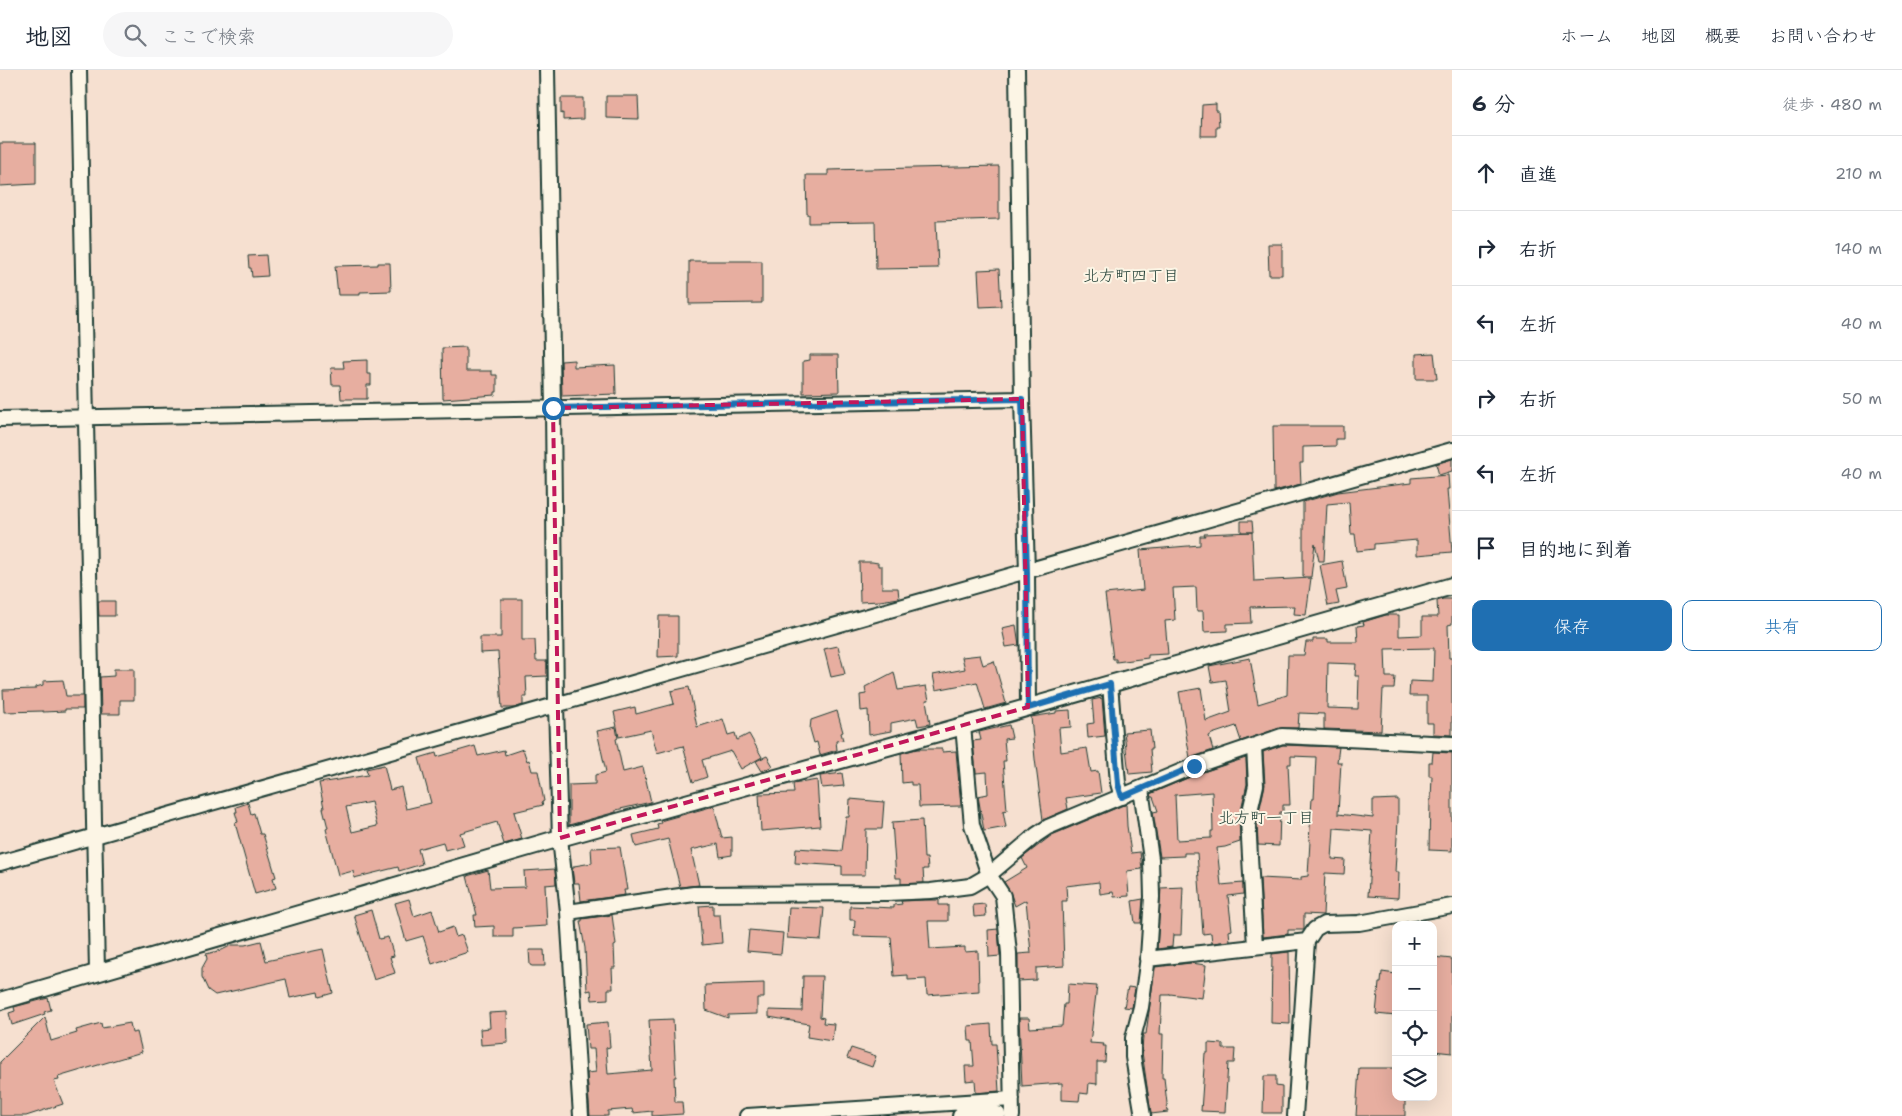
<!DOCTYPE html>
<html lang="ja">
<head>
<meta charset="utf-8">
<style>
  body { margin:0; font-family:"Shantell Sans","Klee One",sans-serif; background:#f6f6f7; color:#1f2937 }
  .controls { position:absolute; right:15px; bottom:15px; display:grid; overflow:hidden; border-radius:10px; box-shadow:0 5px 20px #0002 }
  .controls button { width:45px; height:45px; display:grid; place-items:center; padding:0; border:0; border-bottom:1px solid #e0e1e3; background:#fff; color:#1f2937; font:25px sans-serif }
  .stop { position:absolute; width:15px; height:15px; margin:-11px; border:4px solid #1f6fb2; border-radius:50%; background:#fff }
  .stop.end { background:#1f6fb2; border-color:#fff; box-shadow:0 1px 5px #0008 }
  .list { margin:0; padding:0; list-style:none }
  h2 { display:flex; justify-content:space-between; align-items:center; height:65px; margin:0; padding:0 20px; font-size:21px }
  h2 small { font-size:16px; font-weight:400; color:#747a83 }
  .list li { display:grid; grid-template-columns:32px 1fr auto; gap:15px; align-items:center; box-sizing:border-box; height:75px; padding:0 20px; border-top:1px solid #e0e1e3 }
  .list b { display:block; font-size:19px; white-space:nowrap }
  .list em { font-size:16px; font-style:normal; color:#747a83 }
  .actions { display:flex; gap:10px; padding:15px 20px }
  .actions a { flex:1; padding:11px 0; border:1px solid #1f6fb2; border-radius:10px; text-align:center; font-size:18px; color:#1f6fb2 }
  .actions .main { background:#1f6fb2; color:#fff }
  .icon { flex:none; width:28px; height:28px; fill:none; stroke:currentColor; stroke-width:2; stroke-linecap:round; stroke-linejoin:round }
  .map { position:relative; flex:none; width:1452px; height:1046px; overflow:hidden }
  header { display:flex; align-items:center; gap:30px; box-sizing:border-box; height:70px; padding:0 25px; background:#fff; border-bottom:1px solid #e0e1e3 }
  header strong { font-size:24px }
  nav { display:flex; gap:28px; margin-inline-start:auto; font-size:18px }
  .search { width:350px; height:45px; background:#f6f6f7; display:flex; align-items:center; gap:12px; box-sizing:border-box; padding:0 18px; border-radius:28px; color:#747a83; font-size:19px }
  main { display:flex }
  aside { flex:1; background:#fff }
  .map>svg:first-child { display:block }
  .building { fill:#e7aea0; stroke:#1f3d34; fill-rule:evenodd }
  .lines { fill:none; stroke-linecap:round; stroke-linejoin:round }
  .minor-casing { stroke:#1f3d34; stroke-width:18 }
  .tertiary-casing { stroke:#1f3d34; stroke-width:20 }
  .minor { stroke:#fcf5e5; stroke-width:14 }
  .tertiary { stroke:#fcf5e5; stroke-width:16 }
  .route { stroke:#1f6fb2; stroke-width:6 }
  .marked { fill:none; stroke:#c2185b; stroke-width:4; stroke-dasharray:10 6; stroke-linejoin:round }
  .labels { text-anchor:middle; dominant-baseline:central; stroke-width:4; stroke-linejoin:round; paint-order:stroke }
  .neighbourhood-label { font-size:16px; fill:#1f3d34; stroke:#fcf5e5 }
</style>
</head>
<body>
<header>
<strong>地図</strong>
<div class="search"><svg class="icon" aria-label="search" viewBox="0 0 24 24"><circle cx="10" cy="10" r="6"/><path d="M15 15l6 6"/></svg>ここで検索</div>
<nav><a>ホーム</a><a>地図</a><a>概要</a><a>お問い合わせ</a></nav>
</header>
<main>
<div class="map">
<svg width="1452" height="1046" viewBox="0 0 1452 1046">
  <rect width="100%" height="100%" fill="#f6e0d0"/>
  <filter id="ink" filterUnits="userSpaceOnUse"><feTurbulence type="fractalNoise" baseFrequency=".02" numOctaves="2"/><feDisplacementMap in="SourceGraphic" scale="10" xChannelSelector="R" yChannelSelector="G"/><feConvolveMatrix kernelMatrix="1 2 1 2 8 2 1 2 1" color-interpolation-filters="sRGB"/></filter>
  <g filter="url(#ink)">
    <path class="building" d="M 606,26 L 638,26 L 639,49 L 606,48 Z
      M 561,28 L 583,28 L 583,49 L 563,50 L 563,43 L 561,44 Z
      M 1216,34 L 1216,41 L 1218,41 L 1219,56 L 1216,56 L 1216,66 L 1201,66 L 1202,35 Z
      M 0,73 L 36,73 L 36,114 L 0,116 Z
      M 999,96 L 999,149 L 936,151 L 938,198 L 876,199 L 875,152 L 809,153 L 809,144 L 807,144 L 806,105 L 828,105 L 828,100 Z
      M 1268,174 L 1282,174 L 1282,205 L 1269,205 Z
      M 266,185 L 268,206 L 252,207 L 251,198 L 249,198 L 248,186 Z
      M 689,191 L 762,191 L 762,233 L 689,234 Z
      M 378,193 L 390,193 L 391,221 L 360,222 L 360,225 L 338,225 L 335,196 L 378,195 Z
      M 999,199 L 1001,236 L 980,237 L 978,200 Z
      M 466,277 L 466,301 L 492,301 L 492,305 L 497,305 L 497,322 L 495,322 L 495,325 L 443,329 L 442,278 Z
      M 1434,283 L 1437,309 L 1416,309 L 1416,284 Z
      M 810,285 L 838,285 L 839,322 L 803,323 L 803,291 L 810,290 Z
      M 367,290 L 367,304 L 371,304 L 371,315 L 367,315 L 367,329 L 341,329 L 340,315 L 332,315 L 331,298 L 344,298 L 343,291 Z
      M 574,290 L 574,297 L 615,295 L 616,324 L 562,326 L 561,291 Z
      M 1273,356 L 1343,356 L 1343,369 L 1336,369 L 1336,376 L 1303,377 L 1303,393 L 1300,393 L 1301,414 L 1274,421 Z
      M 1452,389 L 1452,401 L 1439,405 L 1436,394 Z
      M 1448,405 L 1449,419 L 1447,419 L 1452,482 L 1417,485 L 1417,470 L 1374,474 L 1374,479 L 1357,481 L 1355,464 L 1351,464 L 1349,432 L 1327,434 L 1324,491 L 1319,491 L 1315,473 L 1311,507 L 1303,507 L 1303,432 L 1338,422 L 1411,413 L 1411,408 Z
      M 1241,451 L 1252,451 L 1253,462 L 1241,462 Z
      M 1252,462 L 1254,511 L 1311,508 L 1306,545 L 1294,544 L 1295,536 L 1250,537 L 1251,553 L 1227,554 L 1227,561 L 1204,562 L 1203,541 L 1197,541 L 1196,517 L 1173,518 L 1175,550 L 1165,551 L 1168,584 L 1148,585 L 1148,588 L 1116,592 L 1116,589 L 1113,589 L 1105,524 L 1143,520 L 1140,480 L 1200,475 L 1200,466 L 1205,466 L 1204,464 Z
      M 1342,491 L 1347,519 L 1336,521 L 1339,534 L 1328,536 L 1320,495 Z
      M 859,492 L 872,492 L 878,493 L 878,496 L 882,496 L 882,518 L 898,518 L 899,528 L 880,531 L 860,532 Z
      M 501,529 L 522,529 L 522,570 L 535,570 L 536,591 L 547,591 L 547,606 L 526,607 L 527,627 L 523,627 L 523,635 L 514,638 L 502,638 L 498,582 L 480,583 L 480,567 L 501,567 Z
      M 1443,529 L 1452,529 L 1452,554 L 1448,555 L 1449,588 L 1452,588 L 1452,665 L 1433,664 L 1433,653 L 1427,653 L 1427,626 L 1409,626 L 1410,611 L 1433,612 L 1434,578 L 1385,579 L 1386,607 L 1395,607 L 1394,619 L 1383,619 L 1381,661 L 1324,659 L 1324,644 L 1299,643 L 1298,658 L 1280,658 L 1241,671 L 1236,656 L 1212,664 L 1209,666 L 1213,680 L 1190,688 L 1179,622 L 1201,618 L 1206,651 L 1231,642 L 1226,610 L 1212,612 L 1209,596 L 1250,588 L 1258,634 L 1287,625 L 1288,585 L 1304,585 L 1306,572 L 1313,572 L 1313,569 L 1328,569 L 1328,572 L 1358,572 L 1357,556 L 1364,555 L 1363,552 L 1386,545 L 1399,545 L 1399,566 L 1422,565 L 1422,547 L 1438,547 L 1437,531 ZM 1328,593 L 1356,594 L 1355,606 L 1359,606 L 1358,639 L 1327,638 Z
      M 98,531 L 115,531 L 115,546 L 99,546 Z
      M 659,546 L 678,546 L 678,586 L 658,587 Z
      M 1016,555 L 1019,575 L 1006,577 L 1002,558 Z
      M 838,576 L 845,604 L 831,607 L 824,579 Z
      M 980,585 L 983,595 L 994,591 L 1006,633 L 985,639 L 977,612 L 936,620 L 933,605 L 965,599 L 962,587 Z
      M 114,599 L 134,599 L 134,630 L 120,630 L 120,644 L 101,644 L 100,607 L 114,606 Z
      M 894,602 L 898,620 L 926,616 L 929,630 L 926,630 L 930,654 L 918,656 L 916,648 L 891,653 L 891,661 L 869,665 L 868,640 L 861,641 L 860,625 L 866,624 L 865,617 Z
      M 63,610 L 66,626 L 83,626 L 83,639 L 65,639 L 65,641 L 43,642 L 43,641 L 4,642 L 3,620 L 36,619 L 36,617 L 43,615 L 43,611 Z
      M 689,617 L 697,657 L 723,649 L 728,665 L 735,663 L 737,670 L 749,664 L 762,687 L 741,699 L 731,681 L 702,690 L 707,707 L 693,712 L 683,676 L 657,683 L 651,660 L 619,667 L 614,642 L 635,637 L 636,644 L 674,634 L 671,621 Z
      M 1102,628 L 1105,666 L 1088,668 L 1087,654 L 1094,653 L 1092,630 Z
      M 1070,640 L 1071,657 L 1059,658 L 1061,682 L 1087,678 L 1091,702 L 1098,701 L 1101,723 L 1066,728 L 1068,739 L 1043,750 L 1035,689 L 1031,647 L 1056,643 L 1056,641 Z
      M 837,641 L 843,662 L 841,663 L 843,670 L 836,671 L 837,680 L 820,685 L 817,672 L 814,673 L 810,659 L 811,650 Z
      M 1009,655 L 1012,668 L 1004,669 L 1006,691 L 1003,691 L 1007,740 L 1003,741 L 1006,757 L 984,761 L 978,726 L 988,724 L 987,702 L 976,703 L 973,671 L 981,670 L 979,662 Z
      M 616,657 L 618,668 L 616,669 L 623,702 L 643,697 L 651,732 L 616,740 L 616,742 L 569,755 L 569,715 L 595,714 L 595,705 L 606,702 L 597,661 Z
      M 1150,660 L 1152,679 L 1150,679 L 1152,702 L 1129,704 L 1124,662 Z
      M 1283,675 L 1339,677 L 1337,692 L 1341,692 L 1338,744 L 1373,748 L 1373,730 L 1398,729 L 1398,750 L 1395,802 L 1399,802 L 1398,828 L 1368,826 L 1372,761 L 1334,758 L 1332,789 L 1345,790 L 1344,804 L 1325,803 L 1323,845 L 1304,844 L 1304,860 L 1288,860 L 1288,864 L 1263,867 L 1260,808 L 1301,810 L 1301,807 L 1308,806 L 1310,771 L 1309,771 L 1312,729 L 1314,729 L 1316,687 L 1291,686 L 1291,694 L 1288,694 L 1290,735 L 1283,735 L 1283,742 L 1280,742 L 1279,776 L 1258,775 L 1257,751 L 1265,715 L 1263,682 Z
      M 475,676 L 478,686 L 504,680 L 505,685 L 523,679 L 527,691 L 529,690 L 532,701 L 538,701 L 544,731 L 542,732 L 543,735 L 514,742 L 522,769 L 504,774 L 497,752 L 460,763 L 464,775 L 445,780 L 443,772 L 418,779 L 422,794 L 399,801 L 398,797 L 354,808 L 353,801 L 338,805 L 326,759 L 328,758 L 323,738 L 324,738 L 319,713 L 368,705 L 366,699 L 384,695 L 390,720 L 401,717 L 406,739 L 431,733 L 419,688 L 436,683 L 437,687 ZM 371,732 L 377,756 L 352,762 L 346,737 Z
      M 917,679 L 942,679 L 942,682 L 956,681 L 961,736 L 919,737 L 918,715 L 911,715 L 911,712 L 902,713 L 901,683 Z
      M 1433,682 L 1452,683 L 1452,781 L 1429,780 L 1430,730 L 1431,730 L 1432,706 L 1429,706 L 1429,692 L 1432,692 Z
      M 767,686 L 773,696 L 762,701 L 756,691 Z
      M 1246,688 L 1247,714 L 1239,748 L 1240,772 L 1225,777 L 1217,778 L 1221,815 L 1243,813 L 1243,824 L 1228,826 L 1232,860 L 1229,861 L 1230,871 L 1212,873 L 1211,863 L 1203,864 L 1197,783 L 1184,783 L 1184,786 L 1160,787 L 1153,742 L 1158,741 L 1153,727 L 1151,727 L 1150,724 L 1197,704 ZM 1212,722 L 1213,761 L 1211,761 L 1211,768 L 1177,770 L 1175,725 Z
      M 842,703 L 844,716 L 822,718 L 820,706 Z
      M 817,710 L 820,756 L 761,761 L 759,724 L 794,723 L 793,714 Z
      M 850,729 L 884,732 L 882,759 L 866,759 L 865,805 L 842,805 L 842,796 L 795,793 L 796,778 L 842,781 L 846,747 L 849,747 Z
      M 248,733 L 251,744 L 254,743 L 260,764 L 263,764 L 276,807 L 273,808 L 276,818 L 255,824 L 235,753 L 238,752 L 235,742 L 237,742 L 236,737 Z
      M 1126,734 L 1127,756 L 1131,783 L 1140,782 L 1142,799 L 1127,801 L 1129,826 L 1114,827 L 1113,822 L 1100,824 L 1099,812 L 1066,816 L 1067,831 L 1062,831 L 1064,896 L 1036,898 L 1036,910 L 1018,911 L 1018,884 L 1031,883 L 1026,830 L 1015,836 L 1010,822 L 1004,812 L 1027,798 L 1022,788 L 1052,765 Z
      M 714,736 L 722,768 L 732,767 L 732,785 L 720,787 L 718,774 L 691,780 L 699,815 L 680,817 L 668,769 L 636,777 L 633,765 L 658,759 L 657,754 L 661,753 L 660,751 Z
      M 922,750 L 924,788 L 927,788 L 928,799 L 923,799 L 924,813 L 901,814 L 901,808 L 896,808 L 892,752 Z
      M 620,777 L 627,820 L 624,820 L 625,825 L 581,831 L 579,813 L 574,813 L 572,798 L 574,798 L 574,796 L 592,793 L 591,778 Z
      M 555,799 L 556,814 L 545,815 L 547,856 L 513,858 L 513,867 L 494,867 L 494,856 L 475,857 L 474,845 L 477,845 L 467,806 L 488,800 L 490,818 L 525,817 L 524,801 Z
      M 1183,817 L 1181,865 L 1173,865 L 1172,877 L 1157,879 L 1161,818 Z
      M 409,829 L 414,846 L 432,840 L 439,862 L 453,857 L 456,867 L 462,865 L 468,882 L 432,894 L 423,866 L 406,871 L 395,833 Z
      M 1143,829 L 1141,853 L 1135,853 L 1132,831 Z
      M 925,830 L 939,830 L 939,835 L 948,835 L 948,851 L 928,851 L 930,879 L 965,877 L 965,882 L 978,881 L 979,921 L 927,925 L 926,909 L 908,910 L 908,905 L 894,906 L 891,867 L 854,866 L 855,850 L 850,850 L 850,836 L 894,838 L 894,835 L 902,834 L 901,831 Z
      M 985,834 L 986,846 L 974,847 L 973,835 Z
      M 713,835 L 713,845 L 720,845 L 722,873 L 702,875 L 699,836 Z
      M 789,837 L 824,838 L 821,870 L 787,868 Z
      M 371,840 L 379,869 L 388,867 L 394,886 L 390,887 L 395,903 L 374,910 L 354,845 Z
      M 612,845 L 616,875 L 614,876 L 615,898 L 612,898 L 613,919 L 608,919 L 608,929 L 592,930 L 591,920 L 587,921 L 585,878 L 580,851 L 582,851 L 582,849 Z
      M 998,859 L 1000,886 L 989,887 L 988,860 Z
      M 749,860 L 783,863 L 781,884 L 747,881 Z
      M 261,871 L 266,891 L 323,879 L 333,923 L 319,927 L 318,922 L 290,928 L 286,909 L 215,925 L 208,920 L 202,907 L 202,898 L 207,889 L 206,884 L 222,880 L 232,875 L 245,875 Z
      M 529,880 L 544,880 L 545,896 L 532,896 L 530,895 Z
      M 1289,882 L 1290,954 L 1271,953 L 1272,884 Z
      M 1433,887 L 1452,889 L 1452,983 L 1433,981 Z
      M 1191,893 L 1206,895 L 1202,928 L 1170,924 L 1170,925 L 1162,925 L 1160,964 L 1163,964 L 1162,1008 L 1164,1008 L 1168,1042 L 1151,1044 L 1142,982 L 1143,966 L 1143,964 L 1146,964 L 1155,897 Z
      M 1382,902 L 1396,904 L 1396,946 L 1376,944 L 1379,913 L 1381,913 Z
      M 803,906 L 822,906 L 820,947 L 824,948 L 823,953 L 834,954 L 832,971 L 807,967 L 809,954 L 769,947 L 769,940 L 802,941 Z
      M 764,913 L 764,928 L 757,928 L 757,944 L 728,945 L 728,948 L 706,940 L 705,915 Z
      M 1068,914 L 1097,916 L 1090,973 L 1104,974 L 1103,976 L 1106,976 L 1105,992 L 1097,992 L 1097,1014 L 1089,1013 L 1088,1024 L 1080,1023 L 1079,1031 L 1062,1030 L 1062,1013 L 1022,1016 L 1019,948 L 1029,948 L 1030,958 L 1062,956 L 1064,934 L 1067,934 Z
      M 1128,917 L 1135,918 L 1132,938 L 1124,937 Z
      M 48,928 L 51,940 L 44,942 L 45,944 L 12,955 L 9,943 L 15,941 L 14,937 Z
      M 507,942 L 508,973 L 481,975 L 480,959 L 490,958 L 489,943 Z
      M 45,947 L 51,971 L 77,963 L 76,960 L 101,953 L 102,958 L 130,953 L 132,963 L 137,962 L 142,982 L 58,1007 L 59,1010 L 54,1011 L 63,1034 L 26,1046 L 0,1046 L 0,992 Z
      M 673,949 L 676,1007 L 674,1007 L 675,1032 L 682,1032 L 683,1044 L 652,1046 L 652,1041 L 633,1043 L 632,1039 L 608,1041 L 608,1046 L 590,1046 L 587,1003 L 596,1002 L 594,979 L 588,979 L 586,954 L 608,952 L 610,977 L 606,978 L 608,1004 L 652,1000 L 649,950 Z
      M 991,954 L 992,974 L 996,974 L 999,1021 L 976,1023 L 975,1010 L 966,1011 L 965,996 L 974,996 L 972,971 L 969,971 L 968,956 Z
      M 1208,973 L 1223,974 L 1223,979 L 1235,979 L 1234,993 L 1228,993 L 1225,1042 L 1201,1041 L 1205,983 L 1208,983 Z
      M 851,978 L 876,986 L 872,997 L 847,988 Z
      M 1359,998 L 1396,998 L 1396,1027 L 1405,1027 L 1405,1046 L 1356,1046 Z
      M 1264,1006 L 1276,1006 L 1276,1016 L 1282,1017 L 1282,1043 L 1263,1043 Z"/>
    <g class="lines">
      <defs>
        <path id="minor" d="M 79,0 L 97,902
          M 547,0 L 553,338 L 556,635 L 560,768 L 568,842 L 581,1046
          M 1017,0 L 1022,329 L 1027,502 L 1028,637
          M 0,349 L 1022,329
          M 1110,614 L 1118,713 L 1122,727
          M 963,656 L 972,755 L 989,805 L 1003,826 L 1009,883 L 1012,1046
          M 1254,676 L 1256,715 L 1248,750 L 1255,877
          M 1141,719 L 1151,789 L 1152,827 L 1148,887 L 1141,937 L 1133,968 L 1133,987 L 1143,1046
          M 0,793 L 1452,380
          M 568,842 L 694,824 L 887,823 L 931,821 L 970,816 L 989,805 L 1036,765 L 1048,757 L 1194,696 L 1282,666 L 1452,674
          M 1147,889 L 1307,871 L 1315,859 L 1324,854 L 1359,853 L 1452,836
          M 747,1046 L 1012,1029
          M 960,1046 L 998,1044 L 998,1046
          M 1295,1046 L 1307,871"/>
        <path id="tertiary" d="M 0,931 L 560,768 L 963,656 L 1452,516"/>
      </defs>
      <use href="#minor" class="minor-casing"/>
      <use href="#tertiary" class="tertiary-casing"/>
      <use href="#minor" class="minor"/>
      <use href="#tertiary" class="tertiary"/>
    </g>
  </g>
  <g class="lines" filter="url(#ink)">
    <path class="route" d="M 553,338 L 1022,329 L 1027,502 L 1028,638 L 1110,614 L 1118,714 L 1122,727 L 1194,696"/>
  </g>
  <path class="marked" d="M 1022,329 L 1028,637 L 560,768 L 553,338 Z"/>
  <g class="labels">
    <g class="neighbourhood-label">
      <text x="1131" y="205">北方町四丁目</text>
      <text x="1266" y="747">北方町一丁目</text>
    </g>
  </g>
</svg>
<div class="controls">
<button>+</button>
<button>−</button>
<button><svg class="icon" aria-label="locate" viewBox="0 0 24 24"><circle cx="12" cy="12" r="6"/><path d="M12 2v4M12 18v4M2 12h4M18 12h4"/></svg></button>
<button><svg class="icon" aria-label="layers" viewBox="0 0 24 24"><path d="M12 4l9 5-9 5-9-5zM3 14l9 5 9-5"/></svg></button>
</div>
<div class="stop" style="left:553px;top:338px"></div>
<div class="stop end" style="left:1194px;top:696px"></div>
</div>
<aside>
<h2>6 分<small>徒歩 · 480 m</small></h2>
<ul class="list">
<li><svg class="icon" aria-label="ahead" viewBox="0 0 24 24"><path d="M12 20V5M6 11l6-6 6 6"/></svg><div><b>直進</b></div><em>210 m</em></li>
<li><svg class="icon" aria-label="right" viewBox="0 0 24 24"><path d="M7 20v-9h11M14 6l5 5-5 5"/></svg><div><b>右折</b></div><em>140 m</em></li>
<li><svg class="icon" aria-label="left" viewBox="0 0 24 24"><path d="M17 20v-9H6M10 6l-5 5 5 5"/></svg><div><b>左折</b></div><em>40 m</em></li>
<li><svg class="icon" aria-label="right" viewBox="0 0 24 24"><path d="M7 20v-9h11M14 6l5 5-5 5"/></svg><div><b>右折</b></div><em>50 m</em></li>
<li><svg class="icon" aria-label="left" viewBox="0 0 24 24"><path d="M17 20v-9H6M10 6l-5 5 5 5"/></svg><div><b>左折</b></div><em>40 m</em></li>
<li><svg class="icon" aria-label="arrive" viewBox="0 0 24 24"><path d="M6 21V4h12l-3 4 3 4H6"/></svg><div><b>目的地に到着</b></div></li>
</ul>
<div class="actions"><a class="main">保存</a><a>共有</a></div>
</aside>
</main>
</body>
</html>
